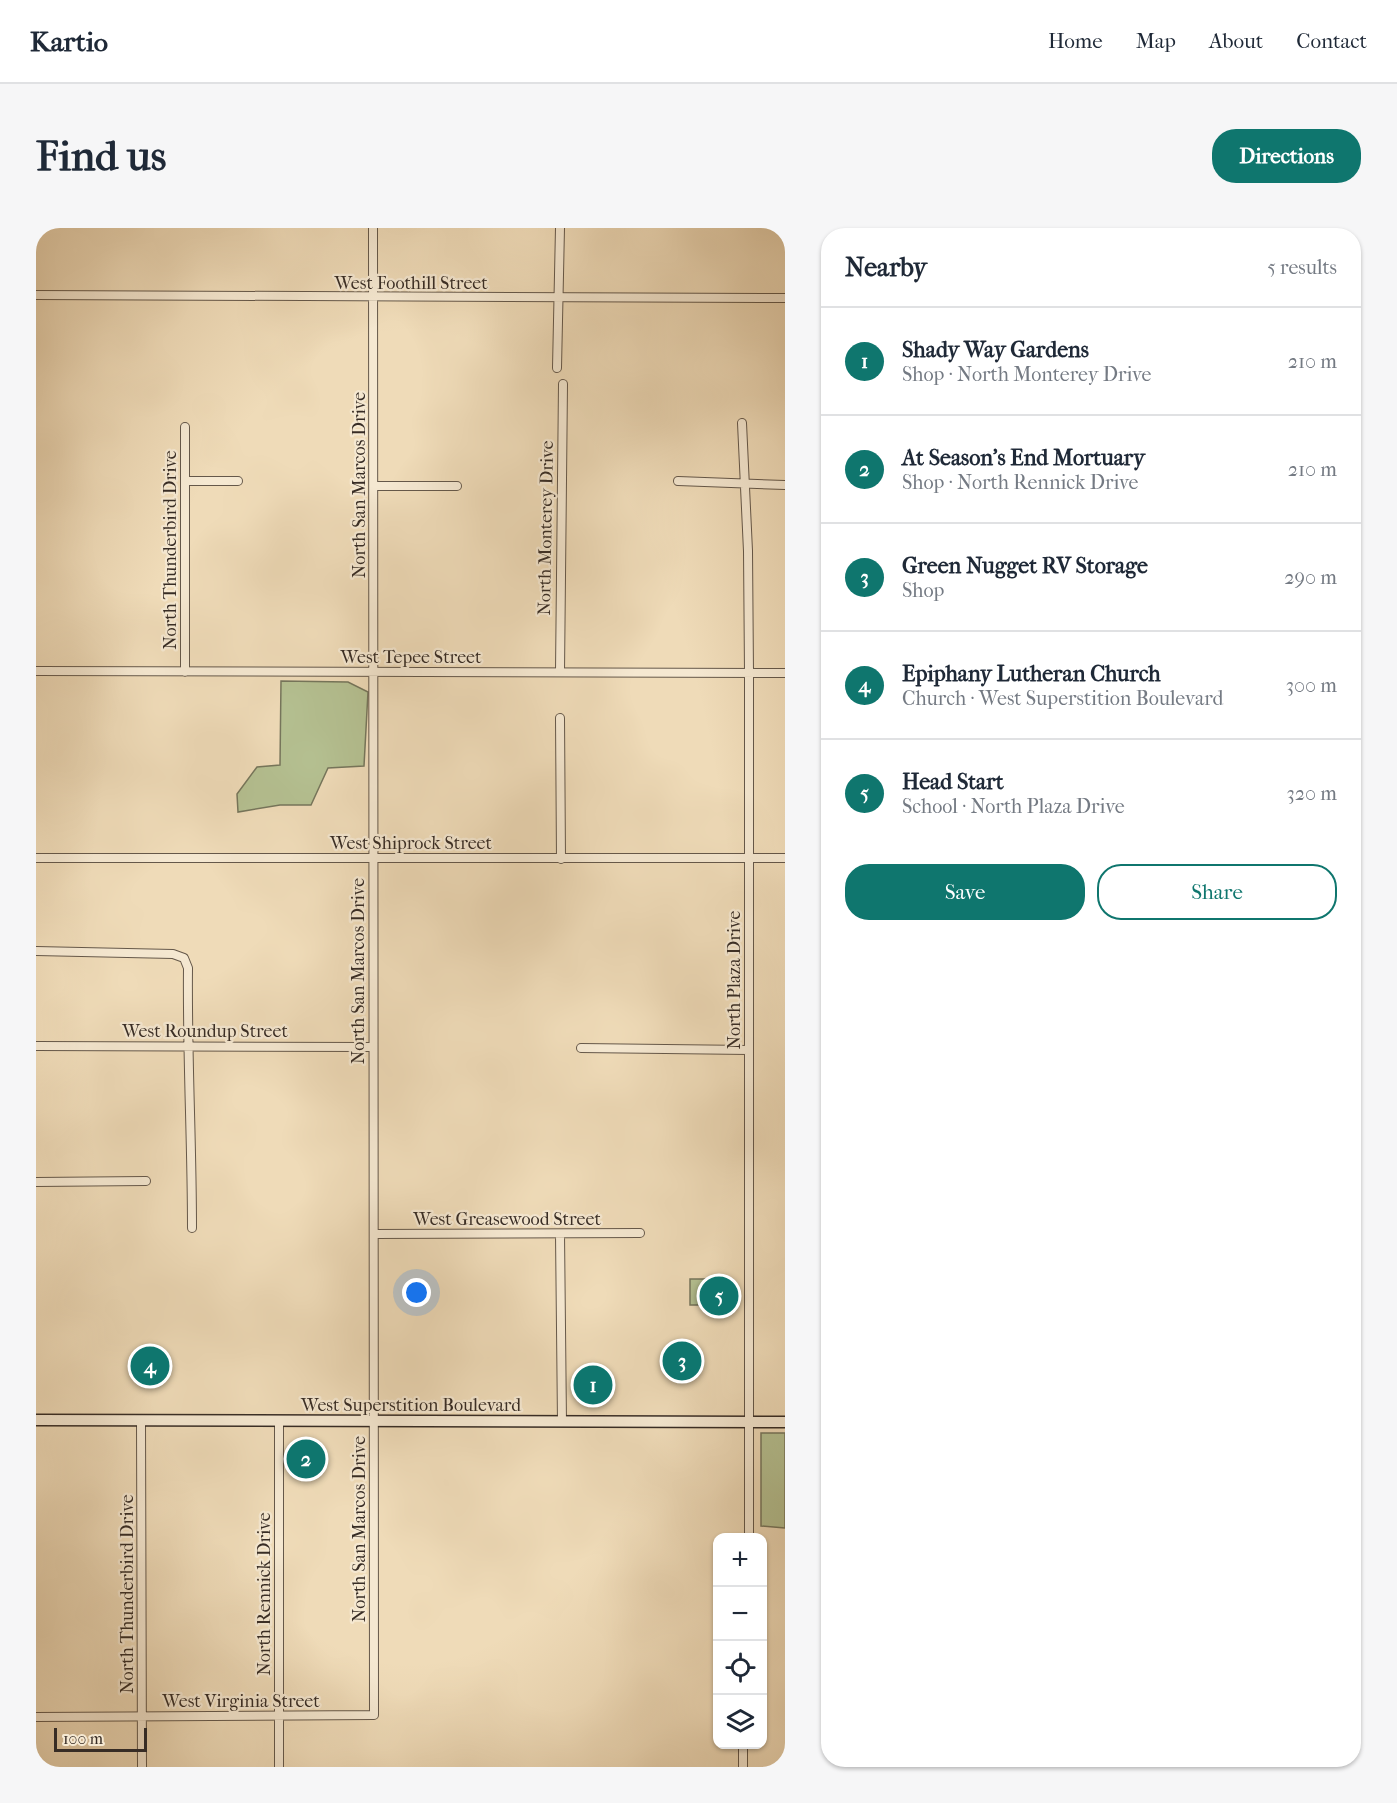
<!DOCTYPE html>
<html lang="en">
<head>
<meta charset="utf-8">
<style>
  body { margin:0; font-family:"IM FELL French Canon",serif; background:#f6f6f7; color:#1f2937 }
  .controls { position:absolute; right:18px; bottom:18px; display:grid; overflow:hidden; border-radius:12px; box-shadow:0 2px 4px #0004 }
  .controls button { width:54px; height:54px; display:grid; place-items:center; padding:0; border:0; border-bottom:2px solid #e0e1e3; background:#fff; color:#1f2937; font:30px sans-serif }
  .scale { position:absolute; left:18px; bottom:15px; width:93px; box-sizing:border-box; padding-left:6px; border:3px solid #372c25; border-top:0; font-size:16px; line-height:21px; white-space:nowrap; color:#372c25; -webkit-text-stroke:4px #f5e8d1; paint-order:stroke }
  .you { position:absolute; left:381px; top:1065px; width:21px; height:21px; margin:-15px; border:4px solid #fff; border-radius:50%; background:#1a73e8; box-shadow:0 0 0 9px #1a73e833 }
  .badge { display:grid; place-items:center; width:39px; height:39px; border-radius:50%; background:#0f766e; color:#fff; font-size:20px; font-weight:700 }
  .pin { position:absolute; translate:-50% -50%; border:3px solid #fff; box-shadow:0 2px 6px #0006 }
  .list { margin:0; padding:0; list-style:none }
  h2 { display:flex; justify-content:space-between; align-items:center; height:78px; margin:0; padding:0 24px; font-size:26px }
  h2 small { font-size:20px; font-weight:400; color:#747a83 }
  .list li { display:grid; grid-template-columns:39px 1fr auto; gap:18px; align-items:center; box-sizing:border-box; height:108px; padding:0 24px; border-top:2px solid #e0e1e3 }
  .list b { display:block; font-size:22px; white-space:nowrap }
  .list p { margin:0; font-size:20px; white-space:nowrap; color:#747a83 }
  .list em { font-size:20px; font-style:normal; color:#747a83 }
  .actions { display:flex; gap:12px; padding:18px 24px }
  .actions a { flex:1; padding:14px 0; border:2px solid #0f766e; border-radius:24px; text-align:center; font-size:21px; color:#0f766e }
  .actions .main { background:#0f766e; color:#fff }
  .icon { flex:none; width:33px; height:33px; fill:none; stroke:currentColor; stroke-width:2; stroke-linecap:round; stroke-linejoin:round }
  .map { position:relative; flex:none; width:749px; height:1539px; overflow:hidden; border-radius:24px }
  header { display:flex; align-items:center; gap:36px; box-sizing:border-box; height:84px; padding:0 30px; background:#fff; border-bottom:2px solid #e0e1e3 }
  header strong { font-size:28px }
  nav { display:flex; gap:33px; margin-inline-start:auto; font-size:21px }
  .intro { display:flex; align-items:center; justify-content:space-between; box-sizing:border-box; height:144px; padding:0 36px }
  h1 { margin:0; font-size:42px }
  .button { padding:15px 27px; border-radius:24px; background:#0f766e; color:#fff; font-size:21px; font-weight:700 }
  main { display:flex; gap:36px; padding:0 36px }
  aside { flex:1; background:#fff; border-radius:24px; box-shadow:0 2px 4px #0004 }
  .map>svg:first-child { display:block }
  .green { fill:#b5c192; stroke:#76765c; stroke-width:1.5 }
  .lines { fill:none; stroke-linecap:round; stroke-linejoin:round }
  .street-casing { stroke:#65584a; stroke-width:10 }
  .secondary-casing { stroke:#372c25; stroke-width:13 }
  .street { stroke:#f5e8d1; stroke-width:8 }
  .secondary { stroke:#f5e8d1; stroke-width:10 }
  .labels { text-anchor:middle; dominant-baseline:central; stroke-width:4.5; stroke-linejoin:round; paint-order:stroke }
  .street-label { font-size:18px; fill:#372c25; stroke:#f5e8d1 }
</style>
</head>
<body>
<header>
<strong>Kartio</strong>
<nav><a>Home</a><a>Map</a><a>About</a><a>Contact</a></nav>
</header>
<div class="intro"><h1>Find us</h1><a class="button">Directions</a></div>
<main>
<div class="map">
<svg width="749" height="1539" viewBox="0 0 749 1539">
  <rect width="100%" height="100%" fill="#efdbb8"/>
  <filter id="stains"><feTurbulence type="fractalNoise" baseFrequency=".00333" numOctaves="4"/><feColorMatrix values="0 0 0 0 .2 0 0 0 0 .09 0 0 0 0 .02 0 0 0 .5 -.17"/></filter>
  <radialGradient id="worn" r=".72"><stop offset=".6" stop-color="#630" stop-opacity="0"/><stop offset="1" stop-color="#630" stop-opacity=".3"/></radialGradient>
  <path class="green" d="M 245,453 L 312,454 L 332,464 L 328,538 L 292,540 L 275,577 L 244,577 L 202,584 L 201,566 L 221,539 L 244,537 Z
    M 654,1051 L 674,1051 L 678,1060 L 678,1077 L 654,1077 Z
    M 725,1205 L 749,1205 L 749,1300 L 725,1298 Z"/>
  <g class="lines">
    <defs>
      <path id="street" d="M 0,67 L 749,70
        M 521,140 L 524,0
        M 706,195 L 712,323 L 713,445 L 713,1310
        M 149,253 L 202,253
        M 642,253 L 749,257
        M 338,258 L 421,258
        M 0,443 L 749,445
        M 149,444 L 149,199
        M 524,444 L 527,156
        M 524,490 L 525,631
        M 0,630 L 749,630
        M 0,723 L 137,726 L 148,730 L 152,740 C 151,827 156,913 156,1000
        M 0,818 L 337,819
        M 545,820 L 713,822
        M 0,954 L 110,953
        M 338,1006 L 604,1005
        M 524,1006 L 526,1194
        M 105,1193 L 106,1539
        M 0,1489 L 338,1487 L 337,0
        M 707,1516 L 707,1539
        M 243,1539 L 243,1193"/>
      <path id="secondary" d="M 0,1192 L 749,1194"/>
    </defs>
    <use href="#street" class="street-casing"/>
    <use href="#secondary" class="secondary-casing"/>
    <use href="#street" class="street"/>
    <use href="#secondary" class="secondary"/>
  </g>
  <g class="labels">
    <g class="street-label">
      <text x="375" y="55">West Foothill Street</text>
      <text transform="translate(323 257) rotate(-90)">North San Marcos Drive</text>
      <text transform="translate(510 300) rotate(-89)">North Monterey Drive</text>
      <text transform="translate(134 322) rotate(-90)">North Thunderbird Drive</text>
      <text x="375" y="429">West Tepee Street</text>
      <text x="375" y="615">West Shiprock Street</text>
      <text transform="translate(322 743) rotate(-90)">North San Marcos Drive</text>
      <text transform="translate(698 752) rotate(-90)">North Plaza Drive</text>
      <text x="169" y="803">West Roundup Street</text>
      <text x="471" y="991">West Greasewood Street</text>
      <text x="375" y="1177">West Superstition Boulevard</text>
      <text transform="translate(323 1301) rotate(-90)">North San Marcos Drive</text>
      <text transform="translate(91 1366) rotate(-90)">North Thunderbird Drive</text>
      <text transform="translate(228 1366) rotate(-90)">North Rennick Drive</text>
      <text x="205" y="1473">West Virginia Street</text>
    </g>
  </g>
  <rect width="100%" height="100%" filter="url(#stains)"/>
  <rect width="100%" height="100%" fill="url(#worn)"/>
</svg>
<div class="controls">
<button>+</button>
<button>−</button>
<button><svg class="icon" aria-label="locate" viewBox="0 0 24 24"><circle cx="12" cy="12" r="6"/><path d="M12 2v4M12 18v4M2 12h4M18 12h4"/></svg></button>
<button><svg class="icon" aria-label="layers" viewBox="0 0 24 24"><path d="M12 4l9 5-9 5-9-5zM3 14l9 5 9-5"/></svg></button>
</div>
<div class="scale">100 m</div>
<div class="you"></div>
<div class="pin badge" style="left:557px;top:1157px">1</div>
<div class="pin badge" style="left:270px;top:1231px">2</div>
<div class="pin badge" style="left:646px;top:1133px">3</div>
<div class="pin badge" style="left:114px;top:1138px">4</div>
<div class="pin badge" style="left:683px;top:1068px">5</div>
</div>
<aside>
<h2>Nearby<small>5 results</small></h2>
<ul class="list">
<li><span class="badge">1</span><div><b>Shady Way Gardens</b><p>Shop · North Monterey Drive</p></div><em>210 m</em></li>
<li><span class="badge">2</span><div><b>At Season's End Mortuary</b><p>Shop · North Rennick Drive</p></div><em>210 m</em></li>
<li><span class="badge">3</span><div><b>Green Nugget RV Storage</b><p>Shop</p></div><em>290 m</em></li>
<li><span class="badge">4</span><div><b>Epiphany Lutheran Church</b><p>Church · West Superstition Boulevard</p></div><em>300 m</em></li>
<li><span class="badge">5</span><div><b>Head Start</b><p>School · North Plaza Drive</p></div><em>320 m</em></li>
</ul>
<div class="actions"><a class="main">Save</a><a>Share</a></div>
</aside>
</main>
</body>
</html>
